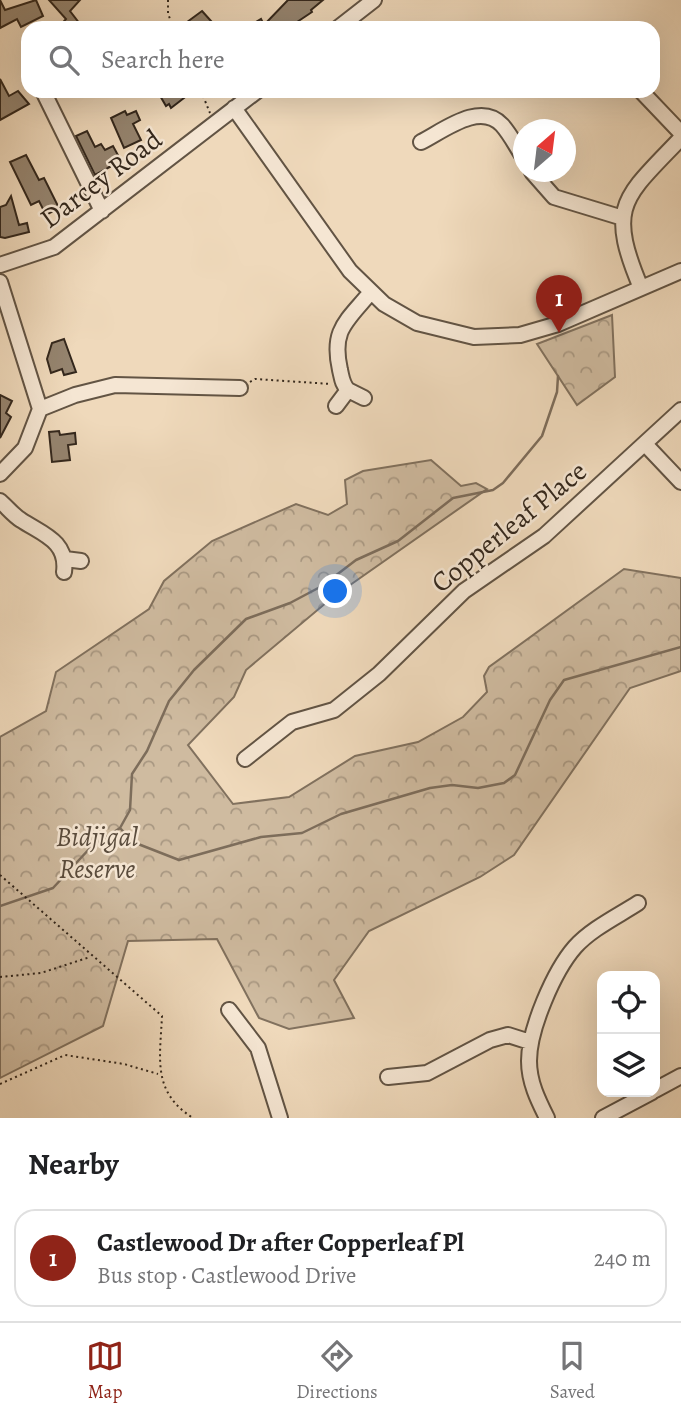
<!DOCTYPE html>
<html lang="en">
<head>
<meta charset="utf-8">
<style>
  body { margin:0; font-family:Alegreya,serif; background:#f6f6f6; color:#202124 }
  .controls { position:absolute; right:21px; bottom:21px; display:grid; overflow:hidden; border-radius:14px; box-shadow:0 7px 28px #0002 }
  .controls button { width:63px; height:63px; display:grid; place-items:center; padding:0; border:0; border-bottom:2px solid #e0e0e0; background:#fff; color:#202124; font:35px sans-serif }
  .compass { position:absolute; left:513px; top:119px; width:63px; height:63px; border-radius:50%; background:#fff; box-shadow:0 7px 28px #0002; rotate:28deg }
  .you { position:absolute; left:336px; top:592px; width:24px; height:24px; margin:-18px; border:5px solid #fff; border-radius:50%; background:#1a73e8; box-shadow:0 0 0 10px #1a73e833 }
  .badge { display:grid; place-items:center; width:46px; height:46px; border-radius:50%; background:#8f2418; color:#fff; font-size:23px; font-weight:700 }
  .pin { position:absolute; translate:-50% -58px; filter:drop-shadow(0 2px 4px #0008) }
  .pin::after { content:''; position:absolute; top:37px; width:24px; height:21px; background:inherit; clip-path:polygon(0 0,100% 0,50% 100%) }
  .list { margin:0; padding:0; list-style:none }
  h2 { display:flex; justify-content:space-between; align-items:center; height:91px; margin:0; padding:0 28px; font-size:30px }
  h2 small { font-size:23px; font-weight:400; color:#757577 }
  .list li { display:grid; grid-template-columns:46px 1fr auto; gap:21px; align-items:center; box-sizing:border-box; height:98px; margin:0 14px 14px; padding:0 14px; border:2px solid #e0e0e0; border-radius:21px }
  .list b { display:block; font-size:26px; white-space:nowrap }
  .list p { margin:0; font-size:23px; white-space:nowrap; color:#757577 }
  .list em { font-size:23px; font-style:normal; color:#757577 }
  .icon { flex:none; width:38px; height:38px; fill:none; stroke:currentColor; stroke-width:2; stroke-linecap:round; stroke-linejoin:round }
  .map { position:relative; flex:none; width:681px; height:1118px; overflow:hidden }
  .search { position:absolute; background:#fff; box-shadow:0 7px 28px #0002; left:21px; right:21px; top:21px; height:77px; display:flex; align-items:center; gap:18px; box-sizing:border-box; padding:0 24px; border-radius:21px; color:#757577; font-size:26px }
  .sheet { height:203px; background:#fff }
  nav { display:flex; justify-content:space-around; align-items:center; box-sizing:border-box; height:98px; border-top:2px solid #e0e0e0; background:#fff; font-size:19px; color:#757577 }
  nav a { display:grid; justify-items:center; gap:4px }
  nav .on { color:#8f2418 }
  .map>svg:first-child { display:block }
  .forest { fill:url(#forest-crowns); stroke:#81715e; stroke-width:2 }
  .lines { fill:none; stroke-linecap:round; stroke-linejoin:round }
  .stream { stroke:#7d6d5b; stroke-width:2.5 }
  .building { fill:#95846f; stroke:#33271c; stroke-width:2 }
  .minor-casing { stroke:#625444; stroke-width:18 }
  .path { stroke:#33271c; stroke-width:2; stroke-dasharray:2 3.5; stroke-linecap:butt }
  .minor { stroke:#f5e6d3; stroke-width:14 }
  .labels { text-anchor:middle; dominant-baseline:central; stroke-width:5; stroke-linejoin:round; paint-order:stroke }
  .street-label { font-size:28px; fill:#33271c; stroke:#f5e6d3 }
  .park-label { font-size:28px; font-style:italic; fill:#5a4c3d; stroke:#f5e6d3 }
</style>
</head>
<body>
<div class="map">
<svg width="681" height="1118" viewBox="0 0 681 1118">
  <defs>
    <pattern id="forest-crowns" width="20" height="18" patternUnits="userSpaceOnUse" patternTransform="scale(1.75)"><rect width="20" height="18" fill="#cfbba0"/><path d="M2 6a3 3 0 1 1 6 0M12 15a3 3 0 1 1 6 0" fill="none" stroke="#a99882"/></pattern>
  </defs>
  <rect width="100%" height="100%" fill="#efd9bb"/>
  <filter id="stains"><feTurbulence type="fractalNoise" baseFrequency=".00286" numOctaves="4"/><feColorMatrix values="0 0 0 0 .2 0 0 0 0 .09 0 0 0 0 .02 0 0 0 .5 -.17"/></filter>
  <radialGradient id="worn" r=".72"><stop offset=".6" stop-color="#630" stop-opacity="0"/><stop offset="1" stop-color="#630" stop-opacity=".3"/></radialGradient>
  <path class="forest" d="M 612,315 L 615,377 L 577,405 L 537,344 Z
    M 431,460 L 461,486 L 476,483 L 487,489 L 333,597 L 246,670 L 234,697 L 188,745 L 233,804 L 289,797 L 355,756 L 418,742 L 463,717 L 487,692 L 484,676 L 489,667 L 624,569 L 681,578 L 681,671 L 630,688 L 514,855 L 480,877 L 369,931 L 334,980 L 354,1018 L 289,1029 L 259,1018 L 217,939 L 128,941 L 103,1026 L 0,1078 L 0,737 L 46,711 L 56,672 L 149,609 L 164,581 L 212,541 L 296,504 L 328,515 L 347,504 L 345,480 L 363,471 Z"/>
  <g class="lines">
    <path class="stream" d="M 120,828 L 130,810 L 132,774 L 147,751 L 169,701 L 194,670 L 246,619 L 290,603 L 322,586 L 356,560 L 398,541 L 453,498 L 493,490 L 503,483 L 542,436 L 557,392 L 558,376
      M 0,906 L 53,888 L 91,847 L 120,828 L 133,842 L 179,860 L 261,837 L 302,833 L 341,814 L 430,788 L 452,785 L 478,788 L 504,783 L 515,775 L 550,700 L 564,680 L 681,647"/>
  </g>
  <path class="building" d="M 0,0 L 5,10 L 36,0 L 43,16 L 21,27 L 17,19 L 0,28 Z
    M 49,0 L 80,0 L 70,11 L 83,28 L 58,28 L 66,19 Z
    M 288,0 L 323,0 L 311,10 L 312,12 L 288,28 L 246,28 L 261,19 L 264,25 Z
    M 202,11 L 211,21 L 208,24 L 211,28 L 179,28 Z
    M 0,79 L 9,96 L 18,91 L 29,104 L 0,120 Z
    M 163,91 L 193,91 L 171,108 L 169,104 L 166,106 L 159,94 Z
    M 125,111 L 127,115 L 136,111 L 140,120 L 133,124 L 141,140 L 124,148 L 111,118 Z
    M 87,131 L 95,147 L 101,144 L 105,150 L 113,146 L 119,157 L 107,163 L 110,167 L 95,175 L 76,136 Z
    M 26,155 L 39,180 L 44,178 L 59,208 L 46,215 L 39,201 L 31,205 L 10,162 Z
    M 11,196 L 19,225 L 27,223 L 29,232 L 5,238 L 0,237 L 0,207 L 6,205 Z
    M 64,339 L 76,372 L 64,375 L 62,369 L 51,373 L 47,359 L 52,343 Z
    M 0,395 L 12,401 L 6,413 L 11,417 L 0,438 Z
    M 59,431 L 60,435 L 75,433 L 76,444 L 68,445 L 70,460 L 52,462 L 49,432 Z"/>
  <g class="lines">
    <defs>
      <path id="minor" d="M 338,28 L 374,0
        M 43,91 L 102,211
        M 641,91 L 681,133
        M 234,108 L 350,271 L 384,304 L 417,323 L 474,337 L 520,335 L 558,324 L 681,271
        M 421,142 C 443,131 480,101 502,125 C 511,135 517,148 524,158
        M 532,172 L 554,197 L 623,218
        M 0,265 L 54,247 L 257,91
        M 0,282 L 40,409 L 25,448 L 0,474
        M 641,288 C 606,205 624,198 681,138
        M 348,390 L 364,398
        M 336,406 L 348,390 C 342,384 342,378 340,370 C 331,330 346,322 370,293
        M 40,409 L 75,395 L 115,385 L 240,388
        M 645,444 L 681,482
        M 0,501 C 7,507 13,515 21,520 C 42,534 68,541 64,572
        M 65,559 L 81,561
        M 245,759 L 292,722 L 334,710 L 379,674 L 464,591 L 544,536 L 681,410
        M 229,1010 L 258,1048 L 280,1118
        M 388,1077 L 427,1073 L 490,1040 L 508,1035 L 530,1042
        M 655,1090 L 681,1076
        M 547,1118 C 538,1100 529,1082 529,1061 C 529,1029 554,971 575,947 C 591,929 618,916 638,903
        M 603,1118 L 652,1092"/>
    </defs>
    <use href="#minor" class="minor-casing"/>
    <path class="path" d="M 168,0 L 168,14 L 174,28
      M 201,91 L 210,113
      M 250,382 L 255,379 L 331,384
      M 0,875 L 162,1016 C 160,1059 152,1092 193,1118
      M 0,977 L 41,973 L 90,957
      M 0,1084 L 65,1055 L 124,1064 L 158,1074"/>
    <use href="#minor" class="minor"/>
  </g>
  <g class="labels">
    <g class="street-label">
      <text transform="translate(101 179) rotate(-37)">Darcey Road</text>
      <text transform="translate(509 527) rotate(-39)">Copperleaf Place</text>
    </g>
    <g class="park-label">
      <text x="97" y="837">Bidjigal<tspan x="97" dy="32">Reserve</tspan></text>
    </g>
  </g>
  <rect width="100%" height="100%" filter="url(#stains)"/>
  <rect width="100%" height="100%" fill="url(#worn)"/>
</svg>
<div class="controls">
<button><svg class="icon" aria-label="locate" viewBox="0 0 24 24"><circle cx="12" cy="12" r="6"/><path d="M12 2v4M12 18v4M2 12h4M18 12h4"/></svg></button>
<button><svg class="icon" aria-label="layers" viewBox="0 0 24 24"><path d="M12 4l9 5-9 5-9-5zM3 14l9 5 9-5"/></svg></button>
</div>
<svg class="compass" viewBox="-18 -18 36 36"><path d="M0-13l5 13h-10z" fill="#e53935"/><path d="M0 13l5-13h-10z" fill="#757577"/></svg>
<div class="you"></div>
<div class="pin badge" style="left:559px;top:333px">1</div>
<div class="search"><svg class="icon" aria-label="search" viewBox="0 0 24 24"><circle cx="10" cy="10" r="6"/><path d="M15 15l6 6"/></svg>Search here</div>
</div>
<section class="sheet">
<h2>Nearby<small></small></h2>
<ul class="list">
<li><span class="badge">1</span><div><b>Castlewood Dr after Copperleaf Pl</b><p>Bus stop · Castlewood Drive</p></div><em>240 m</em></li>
</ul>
</section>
<nav>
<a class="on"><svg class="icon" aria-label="map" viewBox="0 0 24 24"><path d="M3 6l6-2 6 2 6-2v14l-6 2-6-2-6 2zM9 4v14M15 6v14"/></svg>Map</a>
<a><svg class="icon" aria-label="directions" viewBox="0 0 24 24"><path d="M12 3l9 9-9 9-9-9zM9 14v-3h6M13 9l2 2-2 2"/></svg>Directions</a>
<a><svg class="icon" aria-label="saved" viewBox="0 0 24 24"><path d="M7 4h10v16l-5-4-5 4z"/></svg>Saved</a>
</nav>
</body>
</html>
